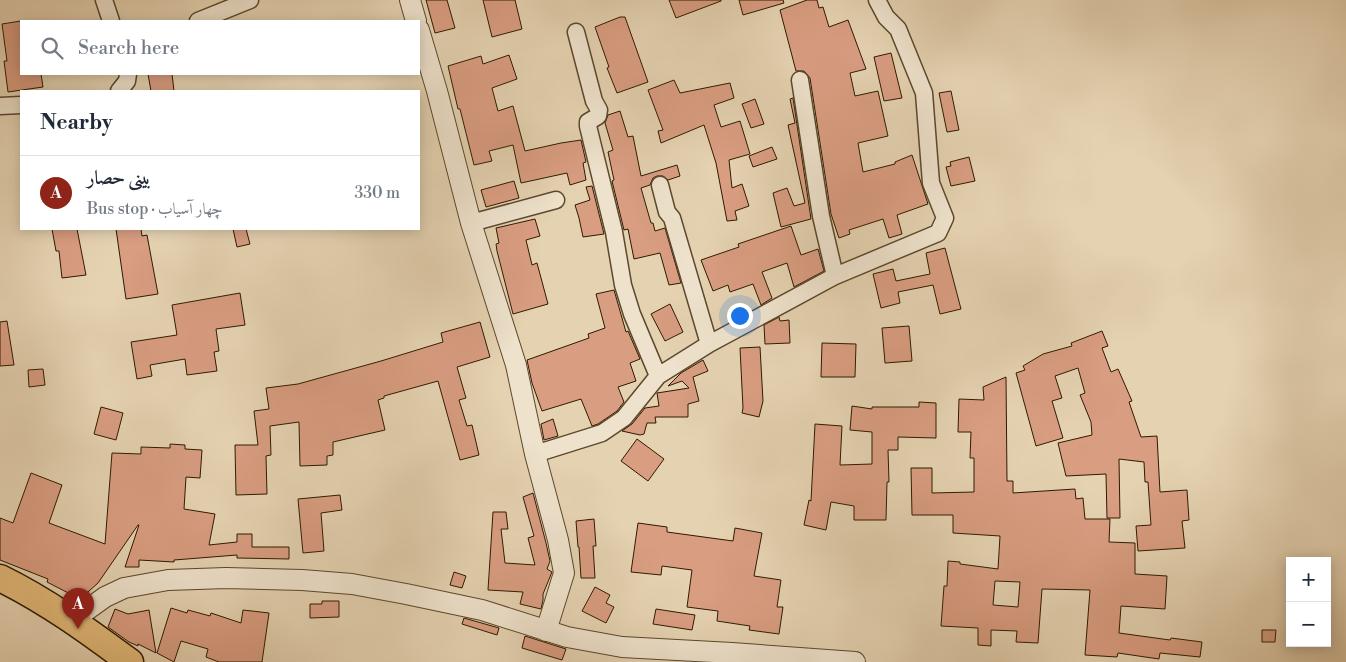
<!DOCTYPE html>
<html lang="en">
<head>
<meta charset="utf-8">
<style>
  body { margin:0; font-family:"Libre Bodoni",Amiri,serif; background:#f6f6f7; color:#1f2937 }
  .controls { position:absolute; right:15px; bottom:15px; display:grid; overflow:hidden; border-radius:0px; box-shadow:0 2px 12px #0003 }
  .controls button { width:45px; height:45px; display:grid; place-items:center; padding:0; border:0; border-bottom:1px solid #e0e1e3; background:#fff; color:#1f2937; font:25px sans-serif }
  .you { position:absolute; left:739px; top:315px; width:18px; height:18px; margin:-12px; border:4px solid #fff; border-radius:50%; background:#1a73e8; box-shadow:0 0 0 8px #1a73e833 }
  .badge { display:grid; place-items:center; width:32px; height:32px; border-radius:50%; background:#8f2418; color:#fff; font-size:16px; font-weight:700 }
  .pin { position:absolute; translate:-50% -41px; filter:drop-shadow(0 1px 2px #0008) }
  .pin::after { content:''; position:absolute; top:26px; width:18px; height:15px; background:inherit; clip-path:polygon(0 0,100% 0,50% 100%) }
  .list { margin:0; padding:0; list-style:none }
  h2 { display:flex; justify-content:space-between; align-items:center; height:65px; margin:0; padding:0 20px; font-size:21px }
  h2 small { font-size:16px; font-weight:400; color:#747a83 }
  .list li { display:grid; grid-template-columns:32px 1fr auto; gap:15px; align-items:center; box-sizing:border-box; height:75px; padding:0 20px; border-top:1px solid #e0e1e3 }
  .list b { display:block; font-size:19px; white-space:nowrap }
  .list p { margin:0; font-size:16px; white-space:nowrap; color:#747a83 }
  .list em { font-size:16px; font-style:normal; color:#747a83 }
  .icon { flex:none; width:28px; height:28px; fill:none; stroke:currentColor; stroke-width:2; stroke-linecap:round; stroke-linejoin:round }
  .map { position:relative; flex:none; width:1346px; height:662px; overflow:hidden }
  .search { position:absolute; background:#fff; box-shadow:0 2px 12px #0003; left:20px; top:20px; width:400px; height:55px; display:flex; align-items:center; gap:12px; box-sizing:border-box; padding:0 18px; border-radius:0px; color:#747a83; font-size:19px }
  .panel { position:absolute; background:#fff; box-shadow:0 2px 12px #0003; left:20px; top:90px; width:400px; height:140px; border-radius:0px }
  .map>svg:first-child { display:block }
  .building { fill:#d99d81; stroke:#2f1a00; fill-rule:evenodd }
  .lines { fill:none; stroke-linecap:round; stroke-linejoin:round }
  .minor-casing { stroke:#5c482c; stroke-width:19 }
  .tertiary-casing { stroke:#5c482c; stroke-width:22 }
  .trunk-casing { stroke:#2f1a00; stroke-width:29 }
  .minor { stroke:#eee2cc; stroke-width:16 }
  .tertiary { stroke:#eee2cc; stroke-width:20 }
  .trunk { stroke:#e2b978; stroke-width:26 }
</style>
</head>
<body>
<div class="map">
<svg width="1346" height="662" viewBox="0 0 1346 662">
  <rect width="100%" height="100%" fill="#e5d2b1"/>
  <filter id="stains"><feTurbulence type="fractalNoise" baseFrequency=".004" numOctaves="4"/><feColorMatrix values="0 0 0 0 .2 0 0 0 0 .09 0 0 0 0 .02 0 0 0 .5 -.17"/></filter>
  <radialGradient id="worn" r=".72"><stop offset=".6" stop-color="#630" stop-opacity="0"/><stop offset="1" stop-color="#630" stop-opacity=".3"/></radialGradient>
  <path class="building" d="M 426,0 L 447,0 L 455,28 L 435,33 Z
    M 483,0 L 515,0 L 522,29 L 492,37 Z
    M 669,0 L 721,0 L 721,1 L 676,18 Z
    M 739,0 L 783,0 L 784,3 L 743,15 Z
    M 807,0 L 817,0 L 819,8 L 823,7 L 829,27 L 848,20 L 866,69 L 850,73 L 855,96 L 878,91 L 888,136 L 858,143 L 863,172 L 895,164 L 895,162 L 912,155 L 928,204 L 897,215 L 902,234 L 889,238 L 883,219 L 849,230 L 850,234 L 839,238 L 831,214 L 810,78 L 804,71 L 796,71 L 780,10 Z
    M 620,17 L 625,17 L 648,82 L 617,93 L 607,68 L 609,67 L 595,27 Z
    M 21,21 L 21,74 L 41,74 L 43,87 L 8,92 L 4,61 L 7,61 L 2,24 Z
    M 891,53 L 902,98 L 884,101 L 874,57 Z
    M 509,55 L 517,79 L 492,88 L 498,111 L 513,106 L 525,151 L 561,143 L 581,140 L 586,162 L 583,163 L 586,180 L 570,185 L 567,173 L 521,183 L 513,145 L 489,151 L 492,161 L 474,165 L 460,109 L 458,109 L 448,66 L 481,56 L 483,64 Z
    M 148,74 L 172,74 L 174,91 L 151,91 Z
    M 674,80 L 680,93 L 730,83 L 734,98 L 714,105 L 721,127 L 740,121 L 750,154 L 729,160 L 732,188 L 742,184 L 749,206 L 735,211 L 737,220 L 727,221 L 716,163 L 704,125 L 661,143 L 658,131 L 663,130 L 648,90 Z
    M 951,91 L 959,130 L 947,132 L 939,93 Z
    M 793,98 L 811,219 L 781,227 L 773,193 L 787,188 L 794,206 L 805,203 L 788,125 L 795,123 L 790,99 Z
    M 755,99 L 764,124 L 751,128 L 742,104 Z
    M 620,111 L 628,137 L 633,136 L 641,176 L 677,165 L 680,176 L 668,180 L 663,176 L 657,176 L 653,178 L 650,185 L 641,188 L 651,223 L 653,223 L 655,231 L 665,228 L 681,283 L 669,285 L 660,253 L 634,259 L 628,229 L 624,230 L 612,181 L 614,180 L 608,152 L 613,150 L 605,123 L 608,115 Z
    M 772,147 L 777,159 L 753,167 L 749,156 Z
    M 969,157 L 975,181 L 951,186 L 946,167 L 951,166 L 950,162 Z
    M 514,181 L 519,198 L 486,207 L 481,190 Z
    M 592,186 L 604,234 L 583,237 L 579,218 L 575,205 L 590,200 L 586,187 Z
    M 535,219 L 540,236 L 526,240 L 532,265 L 537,263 L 548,304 L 513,314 L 497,251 L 496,244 L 499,243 L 496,228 Z
    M 791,226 L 801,255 L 818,249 L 824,271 L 794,287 L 787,263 L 762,272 L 772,298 L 761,305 L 753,284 L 730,292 L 728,285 L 713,291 L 701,260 L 739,247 L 738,244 Z
    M 52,229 L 77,229 L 86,275 L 62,278 L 59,251 L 56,251 Z
    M 116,229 L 141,229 L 142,236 L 147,235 L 158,294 L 126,299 Z
    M 233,229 L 246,229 L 250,244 L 237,247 Z
    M 945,248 L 961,309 L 940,314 L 933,285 L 898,292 L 900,303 L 881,308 L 873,274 L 893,269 L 896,281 L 930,274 L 926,253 Z
    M 614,290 L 626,332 L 628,331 L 640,359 L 630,363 L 636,381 L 618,387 L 624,402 L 617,411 L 598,424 L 592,426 L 581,399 L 542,411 L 532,383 L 527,360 L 589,338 L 588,334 L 605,328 L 596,294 Z
    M 240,293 L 245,325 L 216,329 L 219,351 L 214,352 L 217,371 L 187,375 L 185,359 L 150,365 L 152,376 L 137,379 L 131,342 L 177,335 L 172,305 Z
    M 670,304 L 683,332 L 665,341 L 651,314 Z
    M 779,317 L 780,321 L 789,320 L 790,343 L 765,344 L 764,325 Z
    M 7,321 L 14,365 L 0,366 L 0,322 Z
    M 480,322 L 490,357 L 457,367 L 466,398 L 459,400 L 467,426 L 472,425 L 479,455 L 460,460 L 438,381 L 384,396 L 384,398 L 378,400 L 385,430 L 333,442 L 333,455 L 327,456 L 327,465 L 300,466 L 299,422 L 270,426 L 271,455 L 266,456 L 267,494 L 236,495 L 235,445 L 258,445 L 254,411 L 269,409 L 266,388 L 298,384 L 381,361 L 443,342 L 441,333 Z
    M 909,326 L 912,361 L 885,363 L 882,328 Z
    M 1102,331 L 1108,346 L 1102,348 L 1111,372 L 1118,369 L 1132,401 L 1129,402 L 1141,437 L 1157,436 L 1160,492 L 1187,490 L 1189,520 L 1182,521 L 1185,548 L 1138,551 L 1136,526 L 1151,525 L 1148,482 L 1145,482 L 1144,462 L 1119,459 L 1120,518 L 1107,518 L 1106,474 L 1066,476 L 1058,443 L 1092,435 L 1091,422 L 1080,395 L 1085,393 L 1078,368 L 1055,376 L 1062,398 L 1052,401 L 1063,438 L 1036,446 L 1016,373 L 1025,370 L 1023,366 L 1043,354 L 1072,346 L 1071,343 Z
    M 822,343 L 856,344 L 855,377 L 821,377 Z
    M 760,347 L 763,401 L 759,417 L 742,413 L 743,408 L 740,348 Z
    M 703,360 L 708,371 L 693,377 L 699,401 L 688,404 L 688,417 L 655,417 L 656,423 L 647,423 L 644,434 L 640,435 L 622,431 L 632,424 L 645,408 L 659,406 L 657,393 L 689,388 L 682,381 L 668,386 L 681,373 Z
    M 43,369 L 45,385 L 29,387 L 28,370 Z
    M 1006,377 L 1007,481 L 1013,481 L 1013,493 L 1075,489 L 1076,499 L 1083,498 L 1085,519 L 1110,519 L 1109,542 L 1135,543 L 1135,574 L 1167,576 L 1165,609 L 1121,606 L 1119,633 L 1170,640 L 1171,638 L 1202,642 L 1200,657 L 1160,653 L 1159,659 L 1118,653 L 1117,657 L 1085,655 L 1090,590 L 1042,589 L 1038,643 L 1016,642 L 1017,631 L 991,630 L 991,646 L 978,645 L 978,628 L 941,626 L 944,586 L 947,586 L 948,561 L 960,562 L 960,564 L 998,569 L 1000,536 L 953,533 L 953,515 L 912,515 L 911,468 L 932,468 L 932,493 L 974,492 L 974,458 L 970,458 L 971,432 L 958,432 L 959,399 L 984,400 L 983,387 ZM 995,581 L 1020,582 L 1018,607 L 993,605 Z
    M 919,402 L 936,403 L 936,438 L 898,437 L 898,450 L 888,450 L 889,482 L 887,482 L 886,520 L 854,520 L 854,506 L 831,502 L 826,530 L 804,525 L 809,500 L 811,501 L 815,424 L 842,426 L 840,465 L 872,464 L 872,432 L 850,430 L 852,406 L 872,409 L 872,407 L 919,407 Z
    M 101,407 L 123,413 L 116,440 L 94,434 Z
    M 553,419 L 558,436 L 544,440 L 541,424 Z
    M 637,439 L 664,459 L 648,481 L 621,461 Z
    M 170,444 L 185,445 L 185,449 L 202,450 L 200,478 L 186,477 L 184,509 L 215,514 L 209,545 L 237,542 L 237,534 L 252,534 L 252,547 L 289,547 L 289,559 L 237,558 L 237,555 L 174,560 L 174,562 L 139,560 L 139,567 L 125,567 L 139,525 L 138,525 L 98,583 L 80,599 L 47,582 L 48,579 L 0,560 L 0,518 L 13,523 L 31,473 L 62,485 L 49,523 L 105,544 L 112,453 L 141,454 L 141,447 L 170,448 Z
    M 533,493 L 546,543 L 550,561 L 547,569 L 552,572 L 543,594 L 543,600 L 541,609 L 520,604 L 523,592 L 488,590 L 493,512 L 506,512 L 508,529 L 501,529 L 505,563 L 535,565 L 528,538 L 534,536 L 523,497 Z
    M 340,495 L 342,510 L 321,513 L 324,551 L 303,553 L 298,499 Z
    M 594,519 L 596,546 L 593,546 L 595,578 L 581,578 L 579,547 L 578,547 L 576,521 Z
    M 638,523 L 667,527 L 667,532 L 733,541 L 735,528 L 762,533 L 754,576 L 781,580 L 777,607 L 783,607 L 779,634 L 749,630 L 750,626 L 717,621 L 718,611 L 687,607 L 692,570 L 662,566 L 661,575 L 631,572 Z
    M 454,572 L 466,576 L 462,588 L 450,585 Z
    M 595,587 L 610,595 L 606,603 L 614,607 L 606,623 L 582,611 Z
    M 322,601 L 339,601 L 339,617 L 310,618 L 310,604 L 322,604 Z
    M 171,608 L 187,613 L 188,610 L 210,616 L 211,613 L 241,623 L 243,610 L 269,613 L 262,662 L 219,662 L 206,657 L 208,649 L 181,641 L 174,662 L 157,653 Z
    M 115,609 L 128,614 L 149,610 L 156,653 L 138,644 L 138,646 L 129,642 L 108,627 Z
    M 656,609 L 695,615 L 692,630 L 653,624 Z
    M 464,618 L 499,628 L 497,635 L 462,624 Z
    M 1262,630 L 1276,630 L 1275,642 L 1262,642 Z
    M 525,636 L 566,649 L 562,660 L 522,648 Z"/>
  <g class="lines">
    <defs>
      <path id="minor" d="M 104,0 L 111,21
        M 198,21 L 250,0
        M 576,32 L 594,101 L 599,110 L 598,116 L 588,122 L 588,126 L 614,232 L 623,285 L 632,314 L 658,376
        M 800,80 L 821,216 L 835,276
        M 119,91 L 127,81 L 128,74
        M 0,106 L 21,105
        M 660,185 L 667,212 L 672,218 L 709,344
        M 471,223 L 556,200
        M 535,454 L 602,433 L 624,418 L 658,376 L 709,344 L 835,276 L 938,233 L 945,218 L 931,183 L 924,93 L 898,29 L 886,17 L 877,0"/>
      <path id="tertiary" d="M 410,0 L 416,21
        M 419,30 L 437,91 L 471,223 L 516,365 L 535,454 L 558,540 L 564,573 L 546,631
        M 73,620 L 105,597 L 124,588 L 168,580 L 226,578 L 302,580 L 352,584 L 406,594 L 482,610 L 567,637 L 622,647 L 732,653 L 855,662"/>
      <path id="trunk" d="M 0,578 C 47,601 88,631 130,662"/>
    </defs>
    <use href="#minor" class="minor-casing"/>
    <use href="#tertiary" class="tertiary-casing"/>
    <use href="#trunk" class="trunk-casing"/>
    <use href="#minor" class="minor"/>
    <use href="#tertiary" class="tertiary"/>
    <use href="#trunk" class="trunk"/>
  </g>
  <rect width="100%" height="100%" filter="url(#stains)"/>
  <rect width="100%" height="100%" fill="url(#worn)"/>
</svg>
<div class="controls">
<button>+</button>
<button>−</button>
</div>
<div class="you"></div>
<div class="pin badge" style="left:78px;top:629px">A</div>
<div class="search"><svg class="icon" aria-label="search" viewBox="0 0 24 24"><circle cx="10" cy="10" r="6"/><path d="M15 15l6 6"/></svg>Search here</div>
<section class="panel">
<h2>Nearby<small></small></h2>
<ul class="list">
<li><span class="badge">A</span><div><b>بینی حصار</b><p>Bus stop · چهار آسیاب</p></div><em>330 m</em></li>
</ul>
</section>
</div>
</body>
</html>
